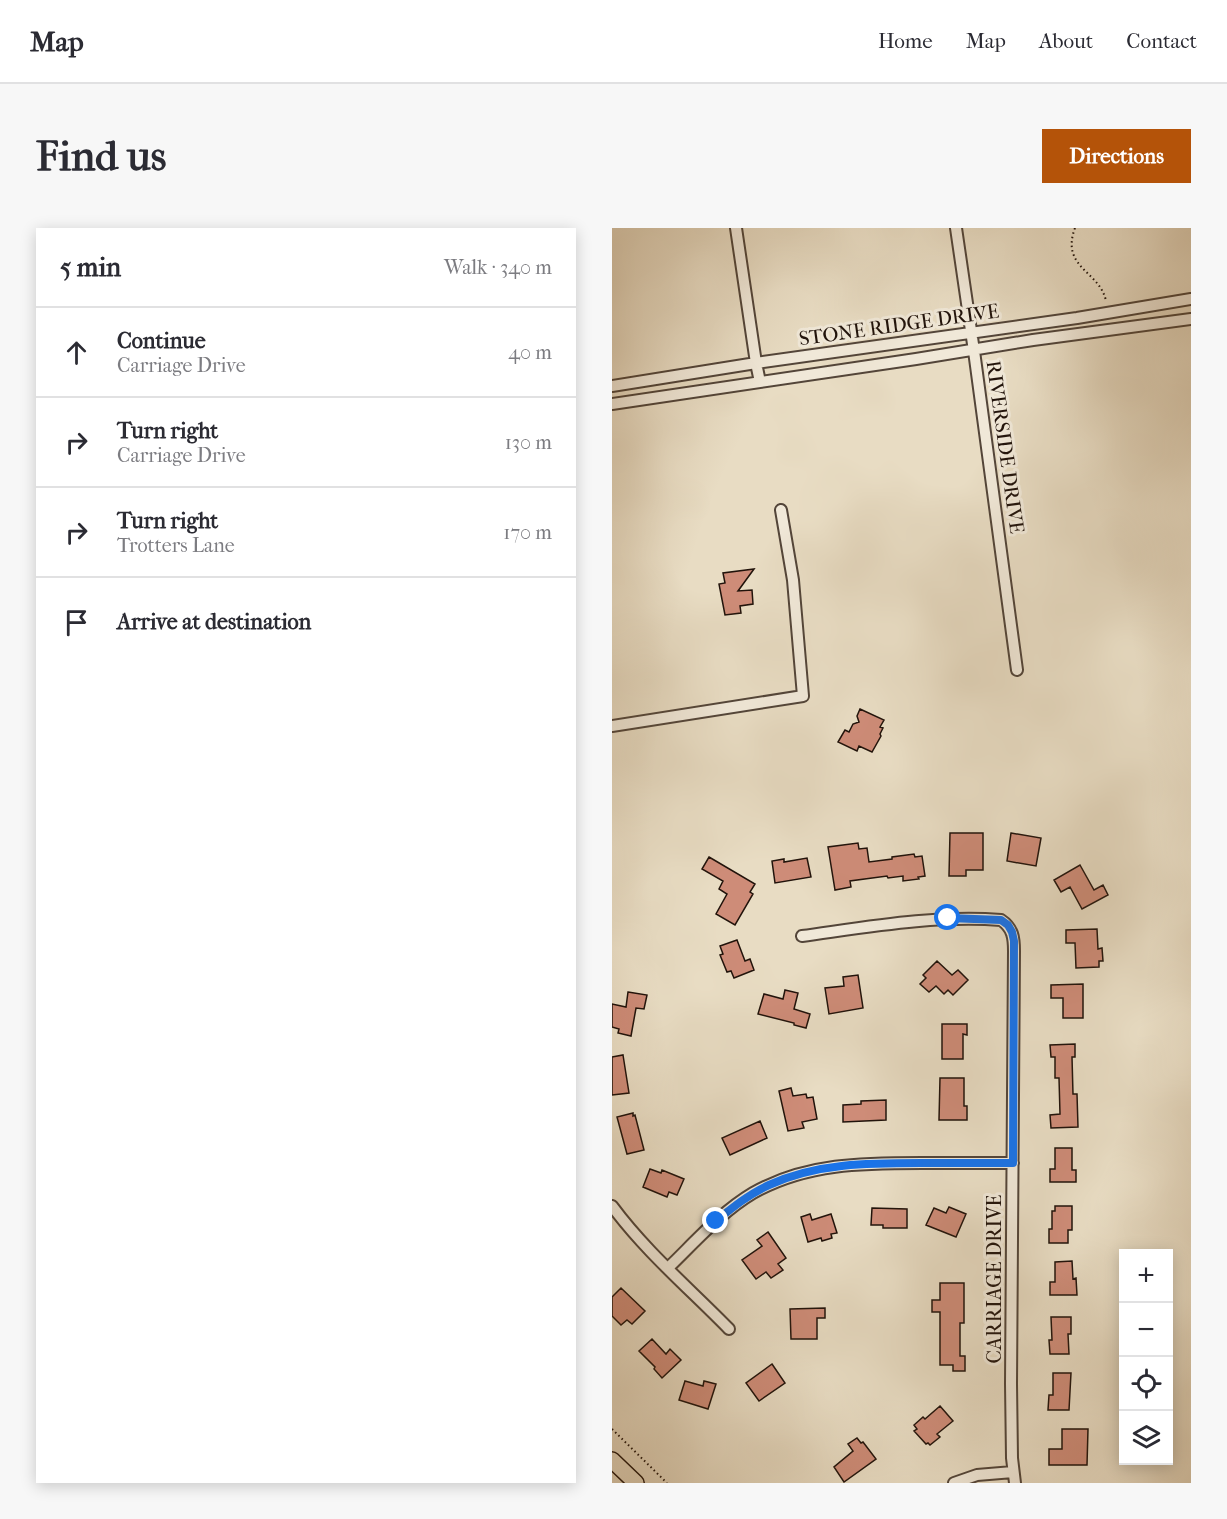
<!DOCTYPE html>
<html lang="en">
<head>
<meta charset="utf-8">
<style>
  body { margin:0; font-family:"IM FELL French Canon",serif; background:#f7f7f7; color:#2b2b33 }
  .controls { position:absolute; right:18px; bottom:18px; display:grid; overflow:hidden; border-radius:0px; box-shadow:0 3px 15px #0003 }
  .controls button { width:54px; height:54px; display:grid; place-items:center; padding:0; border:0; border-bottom:2px solid #e1e1e2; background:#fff; color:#2b2b33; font:30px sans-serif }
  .stop { position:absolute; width:18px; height:18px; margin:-14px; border:4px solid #1a73e8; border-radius:50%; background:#fff }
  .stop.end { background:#1a73e8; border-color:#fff; box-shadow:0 2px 6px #0008 }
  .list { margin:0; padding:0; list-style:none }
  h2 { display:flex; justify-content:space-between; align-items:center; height:78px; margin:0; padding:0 24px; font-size:26px }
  h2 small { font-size:20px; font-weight:400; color:#7c7c81 }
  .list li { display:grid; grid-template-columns:39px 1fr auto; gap:18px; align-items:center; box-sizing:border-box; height:90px; padding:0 24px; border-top:2px solid #e1e1e2 }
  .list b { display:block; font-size:22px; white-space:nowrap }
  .list p { margin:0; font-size:20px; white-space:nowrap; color:#7c7c81 }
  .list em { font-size:20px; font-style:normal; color:#7c7c81 }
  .icon { flex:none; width:33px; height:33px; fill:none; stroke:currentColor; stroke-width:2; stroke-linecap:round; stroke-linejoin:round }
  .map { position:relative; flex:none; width:579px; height:1255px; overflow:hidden; border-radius:0px }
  header { display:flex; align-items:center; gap:36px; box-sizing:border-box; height:84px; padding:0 30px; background:#fff; border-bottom:2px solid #e1e1e2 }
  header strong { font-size:28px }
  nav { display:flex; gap:33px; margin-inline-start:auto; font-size:21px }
  .intro { display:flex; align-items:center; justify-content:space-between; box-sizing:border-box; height:144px; padding:0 36px }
  h1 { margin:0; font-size:42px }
  .button { padding:15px 27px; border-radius:0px; background:#b45309; color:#fff; font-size:21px; font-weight:700 }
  main { display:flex; gap:36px; padding:0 36px }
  aside { flex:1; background:#fff; border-radius:0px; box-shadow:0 3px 15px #0003 }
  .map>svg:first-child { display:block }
  .building { fill:#ce8c78; stroke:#21130b; stroke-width:1.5 }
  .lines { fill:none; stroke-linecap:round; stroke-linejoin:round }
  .street-casing { stroke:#534539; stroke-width:14 }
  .primary-casing { stroke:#21130b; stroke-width:18 }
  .path { stroke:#21130b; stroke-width:2; stroke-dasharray:1.5 3; stroke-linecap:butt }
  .street { stroke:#f0e8d8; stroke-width:10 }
  .primary { stroke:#e8dcc3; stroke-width:15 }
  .route { stroke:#1a73e8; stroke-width:8 }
  .labels { text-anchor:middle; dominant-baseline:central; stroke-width:6; stroke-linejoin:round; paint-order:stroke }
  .street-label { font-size:20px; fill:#21130b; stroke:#f0e8d8 }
</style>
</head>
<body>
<header>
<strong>Map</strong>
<nav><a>Home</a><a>Map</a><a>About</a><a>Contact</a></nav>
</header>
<div class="intro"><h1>Find us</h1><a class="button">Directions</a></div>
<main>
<aside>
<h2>5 min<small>Walk · 340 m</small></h2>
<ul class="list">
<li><svg class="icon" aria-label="ahead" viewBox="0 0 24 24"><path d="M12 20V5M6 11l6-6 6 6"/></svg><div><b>Continue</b><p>Carriage Drive</p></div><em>40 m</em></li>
<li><svg class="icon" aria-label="right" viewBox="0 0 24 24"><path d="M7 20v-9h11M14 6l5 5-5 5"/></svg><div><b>Turn right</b><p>Carriage Drive</p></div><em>130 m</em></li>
<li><svg class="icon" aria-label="right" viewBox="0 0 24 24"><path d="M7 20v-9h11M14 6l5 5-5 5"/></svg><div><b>Turn right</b><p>Trotters Lane</p></div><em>170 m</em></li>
<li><svg class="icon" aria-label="arrive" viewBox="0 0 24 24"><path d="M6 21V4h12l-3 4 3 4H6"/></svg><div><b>Arrive at destination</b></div></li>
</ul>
</aside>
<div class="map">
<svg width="579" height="1255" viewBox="0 0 579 1255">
  <rect width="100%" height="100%" fill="#e8dcc3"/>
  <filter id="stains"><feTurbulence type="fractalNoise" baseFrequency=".00333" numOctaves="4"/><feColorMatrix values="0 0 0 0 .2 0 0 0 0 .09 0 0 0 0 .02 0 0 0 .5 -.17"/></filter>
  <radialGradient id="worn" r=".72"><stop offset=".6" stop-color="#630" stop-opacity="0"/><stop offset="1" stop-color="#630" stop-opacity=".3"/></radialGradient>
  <path class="building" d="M 142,341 L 126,363 L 140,362 L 141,376 L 128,378 L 129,385 L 113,387 L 107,356 L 113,355 L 111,345 Z
    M 248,481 L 272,492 L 268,499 L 271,500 L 268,506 L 269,508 L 260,524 L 247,518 L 245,523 L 226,514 L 233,502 L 237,504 L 241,496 L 247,494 L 245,488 Z
    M 338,605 L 371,605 L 371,642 L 354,642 L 354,648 L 337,648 Z
    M 399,605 L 429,610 L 424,638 L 395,633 Z
    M 246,615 L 247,621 L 255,620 L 257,634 L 280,631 L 280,629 L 302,626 L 303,629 L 310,628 L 313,648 L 306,649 L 307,651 L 291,653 L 291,648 L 276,650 L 275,648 L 238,653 L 239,659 L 223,662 L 216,619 Z
    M 97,629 L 143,656 L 138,664 L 141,666 L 123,697 L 104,686 L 115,666 L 107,661 L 111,653 L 90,641 Z
    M 195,630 L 199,649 L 163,655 L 160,633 L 172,631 L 172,634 Z
    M 468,637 L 482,662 L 491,657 L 496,667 L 470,681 L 458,659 L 449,664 L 442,652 Z
    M 485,701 L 486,721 L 490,720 L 491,733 L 487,733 L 487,739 L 464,740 L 463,715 L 454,715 L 454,702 Z
    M 125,712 L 133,733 L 138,731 L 142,742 L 122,750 L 119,743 L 115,744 L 108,727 L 111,726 L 108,718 Z
    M 325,733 L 340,747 L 346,742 L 356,752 L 341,767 L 336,762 L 332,766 L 324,758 L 317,764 L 308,756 L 314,750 L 311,747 Z
    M 246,747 L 251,780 L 217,786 L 213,760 L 232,758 L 231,749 Z
    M 471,756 L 471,790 L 451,790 L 451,770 L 439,770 L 439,757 Z
    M 173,762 L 186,765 L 182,781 L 198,786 L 194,800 L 182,797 L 182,795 L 146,786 L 152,766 L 171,771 Z
    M 16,764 L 35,767 L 32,781 L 24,780 L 19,808 L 6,805 L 7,801 L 0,799 L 0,776 L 14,779 Z
    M 330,796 L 355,796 L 355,807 L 351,806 L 351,831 L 330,831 Z
    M 463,816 L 463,829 L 460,829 L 461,866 L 465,866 L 466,899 L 439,900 L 438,887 L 448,886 L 447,850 L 443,850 L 443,829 L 439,829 L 438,817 Z
    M 11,827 L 17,865 L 0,867 L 0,829 Z
    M 328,850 L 352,850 L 352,878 L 355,878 L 355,892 L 327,892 Z
    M 179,860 L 181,868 L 194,866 L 195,870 L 201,869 L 205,891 L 190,894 L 192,900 L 176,903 L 167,863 Z
    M 274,872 L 274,892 L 231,894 L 231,877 L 249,876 L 249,873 Z
    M 21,885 L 21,888 L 23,887 L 32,922 L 15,926 L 5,889 Z
    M 148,893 L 155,910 L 118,927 L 110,910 Z
    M 443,920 L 460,920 L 460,942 L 464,942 L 464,954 L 438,954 L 438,941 L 443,941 Z
    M 38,941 L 49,945 L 50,942 L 72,951 L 65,967 L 57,964 L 55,969 L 31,959 Z
    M 443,978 L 460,978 L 460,1002 L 456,1002 L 456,1015 L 437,1015 L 437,1001 L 440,1001 L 440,983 L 443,983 Z
    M 337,979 L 354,986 L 344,1009 L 314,997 L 322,980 L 334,985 Z
    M 260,980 L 295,981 L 295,1000 L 271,1000 L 271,997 L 259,997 Z
    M 198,986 L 200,992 L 219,986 L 225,1005 L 219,1006 L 220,1010 L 210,1013 L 209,1010 L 196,1014 L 189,989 Z
    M 156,1004 L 174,1030 L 166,1036 L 171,1042 L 159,1050 L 154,1044 L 144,1051 L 130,1032 L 150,1018 L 145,1012 Z
    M 460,1033 L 461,1051 L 464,1050 L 465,1067 L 438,1067 L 438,1054 L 443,1054 L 443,1034 Z
    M 328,1055 L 352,1055 L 352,1095 L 348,1095 L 348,1128 L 353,1128 L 353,1143 L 341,1143 L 341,1137 L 328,1137 L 328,1084 L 320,1084 L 320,1072 L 328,1072 Z
    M 9,1060 L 33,1083 L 20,1096 L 15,1092 L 9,1097 L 0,1088 L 0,1069 Z
    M 213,1080 L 213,1090 L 205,1090 L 205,1111 L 179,1111 L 178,1081 Z
    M 439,1089 L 459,1089 L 459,1106 L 456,1106 L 457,1126 L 438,1126 L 437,1112 L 440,1112 Z
    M 40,1111 L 54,1126 L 58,1121 L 69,1132 L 50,1150 L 42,1141 L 43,1139 L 27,1123 Z
    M 160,1136 L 173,1155 L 147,1173 L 134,1155 Z
    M 441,1145 L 459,1145 L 457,1182 L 436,1182 L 437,1167 L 441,1167 Z
    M 73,1153 L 91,1158 L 92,1153 L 104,1156 L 96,1181 L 67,1172 Z
    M 328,1178 L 341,1193 L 325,1206 L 328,1209 L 318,1217 L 316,1215 L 314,1216 L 302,1203 L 305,1201 L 302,1197 L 311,1189 L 313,1191 Z
    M 450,1201 L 476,1201 L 475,1237 L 437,1237 L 437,1221 L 450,1221 Z
    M 245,1210 L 249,1215 L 251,1214 L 264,1231 L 232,1254 L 222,1239 L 241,1223 L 236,1216 Z"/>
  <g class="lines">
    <defs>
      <path id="street" d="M 124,0 L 144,135 L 148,154
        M 344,0 L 362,123 L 405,442
        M 0,158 L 144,135 L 465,90 L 579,71
        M 0,176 L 304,131 L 421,112 L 579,91
        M 0,498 L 191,468 L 181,352 L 169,282
        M 190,708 C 256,699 322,687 389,692 C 401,700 402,710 402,723 L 399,1156 L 400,1230 L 403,1255
        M 0,978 C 34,1024 78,1061 117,1101
        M 56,1040 C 83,1014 109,984 141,965 C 194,935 251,935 310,935 C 340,935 371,935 401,935
        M 342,1255 L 365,1247 L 401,1244"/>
      <path id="primary" d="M 0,1232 L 24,1255"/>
    </defs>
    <use href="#street" class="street-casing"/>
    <use href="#primary" class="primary-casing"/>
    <path class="path" d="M 463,0 C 448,40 488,43 494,73
      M 0,1201 L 55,1255"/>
    <use href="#street" class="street"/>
    <use href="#primary" class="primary"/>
  </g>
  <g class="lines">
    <path class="route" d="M 104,993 C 120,980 137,966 157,957 C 205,935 257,935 309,935 C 340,935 371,935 401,935 L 402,713 L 400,704 L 396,697 L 389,692 L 336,690"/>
  </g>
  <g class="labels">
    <g class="street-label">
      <text transform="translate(287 97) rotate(-8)">STONE RIDGE DRIVE</text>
      <text transform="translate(393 219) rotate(82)">RIVERSIDE DRIVE</text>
      <text transform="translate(382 1051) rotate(-90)">CARRIAGE DRIVE</text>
    </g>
  </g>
  <rect width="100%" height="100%" filter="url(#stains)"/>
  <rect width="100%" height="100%" fill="url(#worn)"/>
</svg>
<div class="controls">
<button>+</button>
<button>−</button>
<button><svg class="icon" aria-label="locate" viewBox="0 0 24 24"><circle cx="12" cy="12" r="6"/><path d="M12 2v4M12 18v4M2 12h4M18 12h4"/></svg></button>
<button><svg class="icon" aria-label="layers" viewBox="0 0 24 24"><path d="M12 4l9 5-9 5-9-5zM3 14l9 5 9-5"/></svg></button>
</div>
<div class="stop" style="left:336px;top:690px"></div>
<div class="stop end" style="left:104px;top:993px"></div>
</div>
</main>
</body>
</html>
